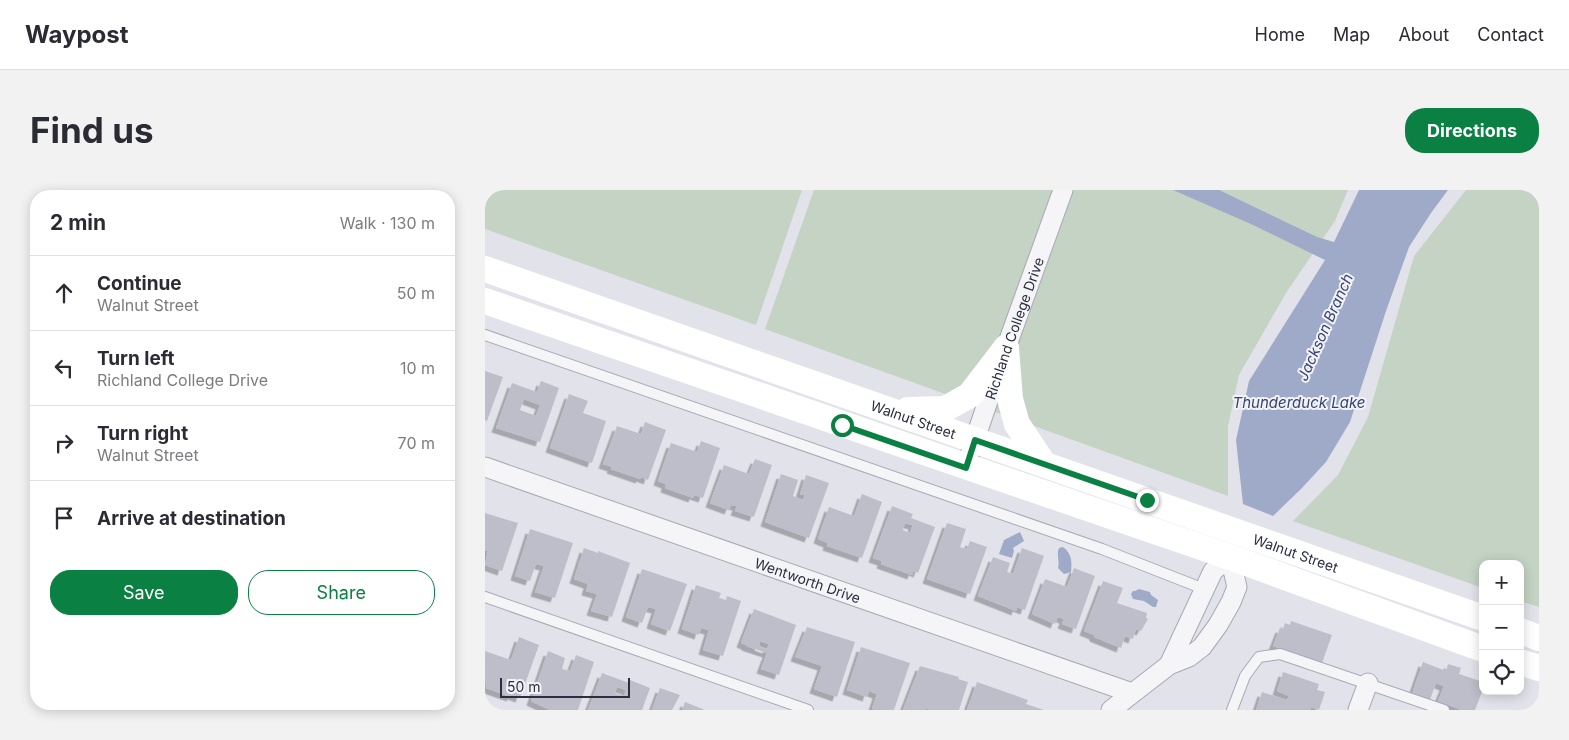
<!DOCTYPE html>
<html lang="en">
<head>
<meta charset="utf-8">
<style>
  body { margin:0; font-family:Inter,sans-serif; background:#f2f2f3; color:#2b2b33 }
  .controls { position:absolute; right:15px; bottom:15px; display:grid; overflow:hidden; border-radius:10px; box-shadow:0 2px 12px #0003 }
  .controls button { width:45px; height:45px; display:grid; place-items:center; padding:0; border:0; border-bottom:1px solid #e1e1e2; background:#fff; color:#2b2b33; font:25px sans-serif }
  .scale { position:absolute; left:15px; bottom:12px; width:130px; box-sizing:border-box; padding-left:5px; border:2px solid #2b2e41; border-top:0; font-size:14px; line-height:18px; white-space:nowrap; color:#2b2e41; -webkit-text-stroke:4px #f2f3f7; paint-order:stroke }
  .stop { position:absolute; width:15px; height:15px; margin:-11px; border:4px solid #0b8043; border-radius:50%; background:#fff }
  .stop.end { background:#0b8043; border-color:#fff; box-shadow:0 1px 5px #0008 }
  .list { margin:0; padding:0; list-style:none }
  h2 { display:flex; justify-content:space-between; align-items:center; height:65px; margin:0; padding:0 20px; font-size:21px }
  h2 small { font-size:16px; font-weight:400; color:#7c7c81 }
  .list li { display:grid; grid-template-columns:32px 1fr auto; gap:15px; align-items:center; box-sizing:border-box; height:75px; padding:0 20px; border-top:1px solid #e1e1e2 }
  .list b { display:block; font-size:19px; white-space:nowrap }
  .list p { margin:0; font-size:16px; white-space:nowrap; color:#7c7c81 }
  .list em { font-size:16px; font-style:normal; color:#7c7c81 }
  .actions { display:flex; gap:10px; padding:15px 20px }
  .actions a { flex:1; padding:11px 0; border:1px solid #0b8043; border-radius:20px; text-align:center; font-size:18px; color:#0b8043 }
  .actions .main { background:#0b8043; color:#fff }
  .icon { flex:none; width:28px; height:28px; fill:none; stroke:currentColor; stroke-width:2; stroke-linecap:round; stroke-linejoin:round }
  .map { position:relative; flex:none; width:1054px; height:520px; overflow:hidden; border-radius:20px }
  header { display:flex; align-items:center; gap:30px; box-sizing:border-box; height:70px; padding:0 25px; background:#fff; border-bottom:1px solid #e1e1e2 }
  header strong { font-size:24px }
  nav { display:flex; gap:28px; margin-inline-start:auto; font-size:18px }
  .intro { display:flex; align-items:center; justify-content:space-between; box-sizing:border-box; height:120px; padding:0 30px }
  h1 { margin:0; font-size:35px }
  .button { padding:12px 22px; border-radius:20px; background:#0b8043; color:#fff; font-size:18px; font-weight:700 }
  main { display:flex; gap:30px; padding:0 30px }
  aside { flex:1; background:#fff; border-radius:20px; box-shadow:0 2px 12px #0003 }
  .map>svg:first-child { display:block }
  .green { fill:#c4d3c4 }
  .water { fill:#9fa9c8 }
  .building { fill:#bdbec9; fill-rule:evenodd; filter:url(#shadow) }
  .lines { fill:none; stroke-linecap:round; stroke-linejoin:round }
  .service-casing { stroke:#a7a9b4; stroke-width:12 }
  .minor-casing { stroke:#a7a9b4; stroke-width:21 }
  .service { stroke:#f5f5f8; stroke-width:10 }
  .minor { stroke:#f5f5f8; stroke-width:19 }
  .secondary { stroke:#fff; stroke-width:26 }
  .route { stroke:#0b8043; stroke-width:6 }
  .labels { text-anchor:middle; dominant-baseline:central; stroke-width:4; stroke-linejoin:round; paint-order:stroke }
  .street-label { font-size:14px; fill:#2b2e41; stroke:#f2f3f7 }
  .water-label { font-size:15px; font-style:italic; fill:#374373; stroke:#f2f3f7 }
</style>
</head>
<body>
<header>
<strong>Waypost</strong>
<nav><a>Home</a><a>Map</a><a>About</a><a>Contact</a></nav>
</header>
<div class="intro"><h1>Find us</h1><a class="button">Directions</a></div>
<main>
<aside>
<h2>2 min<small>Walk · 130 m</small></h2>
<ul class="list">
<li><svg class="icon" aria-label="ahead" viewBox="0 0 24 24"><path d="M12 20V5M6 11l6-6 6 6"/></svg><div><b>Continue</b><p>Walnut Street</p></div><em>50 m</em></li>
<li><svg class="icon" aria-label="left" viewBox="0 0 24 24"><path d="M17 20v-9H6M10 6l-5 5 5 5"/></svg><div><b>Turn left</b><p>Richland College Drive</p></div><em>10 m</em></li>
<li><svg class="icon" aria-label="right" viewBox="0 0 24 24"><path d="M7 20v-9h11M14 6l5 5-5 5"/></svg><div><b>Turn right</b><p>Walnut Street</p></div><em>70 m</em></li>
<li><svg class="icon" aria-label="arrive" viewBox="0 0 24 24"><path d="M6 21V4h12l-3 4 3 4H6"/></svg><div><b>Arrive at destination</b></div></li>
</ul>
<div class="actions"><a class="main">Save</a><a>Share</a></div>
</aside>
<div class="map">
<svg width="1054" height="520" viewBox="0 0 1054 520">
  <defs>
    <filter id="shadow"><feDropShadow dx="-4.5" dy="4.5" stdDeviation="0" flood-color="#0004"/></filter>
  </defs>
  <rect width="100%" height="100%" fill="#e2e3ea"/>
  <path class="green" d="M 0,0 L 317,0 L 271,135 L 0,39 Z
    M 329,0 L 863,0 L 850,31 L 801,103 L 754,185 L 743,236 L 743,306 L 280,139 Z
    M 981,0 L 1054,0 L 1054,417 L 1035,411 L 1035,374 L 998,374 L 998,398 L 808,331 L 853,285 L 883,227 L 929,66 Z"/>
  <path class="water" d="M 688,0 L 734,0 L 832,47 L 849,52 L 874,0 L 963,0 L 946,23 L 924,57 L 901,121 L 865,232 L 841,272 L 816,299 L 788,326 L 758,314 L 751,250 L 764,191 L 840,70 L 766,34 Z
    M 535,342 L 539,351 L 528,358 L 529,361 L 527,368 L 514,364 L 519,350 Z
    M 578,357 C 587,364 587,372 586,382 L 579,384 L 573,378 C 575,370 571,365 574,358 Z
    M 654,399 L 665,402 L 666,405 L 673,410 L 671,417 L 668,417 L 659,411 L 648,409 L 646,404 L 648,401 L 650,401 Z"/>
  <path class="building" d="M 0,181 L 18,187 L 2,231 L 0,230 Z
    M 56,191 L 74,198 L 55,252 L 11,238 L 27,193 L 52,202 ZM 39,209 L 55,215 L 51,226 L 35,220 Z
    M 84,204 L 103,211 L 98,223 L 121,231 L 107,273 L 65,258 Z
    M 160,232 L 181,240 L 163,290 L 156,287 L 155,289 L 126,279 L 127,277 L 118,274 L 132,236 L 156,244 Z
    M 216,251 L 235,258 L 218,308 L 209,305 L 208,308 L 180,298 L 181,294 L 173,291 L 186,253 L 212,262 Z
    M 270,269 L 287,275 L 269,327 L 250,321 L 252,316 L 246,315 L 244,320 L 225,313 L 239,275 L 264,284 Z
    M 296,284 L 313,290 L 308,306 L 318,310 L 320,305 L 315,304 L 321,285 L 344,293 L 324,348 L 280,332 Z
    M 377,304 L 397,312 L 377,368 L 342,356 L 343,353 L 333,349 L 344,317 L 369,326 Z
    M 407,316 L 428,324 L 426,328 L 450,337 L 433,383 L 428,381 L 427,385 L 396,374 L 397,371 L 388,368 ZM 420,333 L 428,335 L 425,343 L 418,340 Z
    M 0,323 L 33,333 L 17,381 L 0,375 L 3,361 L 0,360 Z
    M 462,333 L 481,339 L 475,357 L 482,359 L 485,351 L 502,357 L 485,404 L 442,389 Z
    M 45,339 L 88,353 L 70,408 L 50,402 L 59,376 L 51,374 L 45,391 L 30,386 Z
    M 99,358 L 113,363 L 113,361 L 145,373 L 127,427 L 106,421 L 112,404 L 101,401 L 103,394 L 89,389 Z
    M 537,358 L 559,366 L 540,420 L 532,417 L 531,421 L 493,406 L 508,367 L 525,373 L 522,382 L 528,384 Z
    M 589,378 L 610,386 L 591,439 L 577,434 L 579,429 L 573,427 L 570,434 L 547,424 L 560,389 L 582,397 Z
    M 157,379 L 202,394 L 185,441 L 166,434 L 171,419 L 163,417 L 157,433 L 141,427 Z
    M 618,391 L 638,398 L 632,413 L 662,423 L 661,428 L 663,429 L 656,441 L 651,439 L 648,449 L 640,446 L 636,458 L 609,447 L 609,445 L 599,441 Z
    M 211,395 L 236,403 L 234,408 L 241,410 L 242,406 L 256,411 L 238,466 L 218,460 L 224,440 L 216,438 L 214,445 L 197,439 Z
    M 269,419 L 311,435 L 294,485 L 276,479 L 282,463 L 261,456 L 261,455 L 256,453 ZM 275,451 L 284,454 L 282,459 L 274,456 Z
    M 806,431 L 847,445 L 837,473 L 788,456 L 795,438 L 798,439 L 800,433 L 805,435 Z
    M 322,437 L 370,452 L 352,507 L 329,499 L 337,476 L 310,467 Z
    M 34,447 L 54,455 L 35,508 L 27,505 L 26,507 L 1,498 L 0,461 L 26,470 Z
    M 376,457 L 425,473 L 409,520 L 387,519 L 392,504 L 384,501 L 382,507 L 362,500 Z
    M 63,461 L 80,468 L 77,479 L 85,481 L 91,465 L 109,472 L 93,520 L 65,520 L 46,511 Z
    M 938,472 L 961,481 L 963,474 L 976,478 L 974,484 L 998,492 L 998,499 L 990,520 L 977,520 L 953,511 L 959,496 L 951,493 L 945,510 L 927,504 Z
    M 435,476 L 474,487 L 473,489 L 483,492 L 474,520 L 445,520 L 441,518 L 440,520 L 418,520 Z
    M 798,482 L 834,494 L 832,500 L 840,502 L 834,520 L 826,517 L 825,520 L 771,520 L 777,502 L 802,510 L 804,506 L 792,501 Z
    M 117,483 L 144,493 L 145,490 L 165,498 L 157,520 L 103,520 ZM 132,497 L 141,500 L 139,506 L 130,503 Z
    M 492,492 L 543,510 L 541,514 L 559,520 L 482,520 Z
    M 175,498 L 195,505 L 187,520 L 167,520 Z
    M 200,512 L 220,520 L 197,520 Z"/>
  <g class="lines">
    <defs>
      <path id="service" d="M 0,145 L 617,359 L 719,399
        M 0,407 L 323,520
        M 747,520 L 760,486 L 774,467 L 795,464 L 959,520"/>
      <g id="minor">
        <path id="s1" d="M 486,261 L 521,158 L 578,0"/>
        <path id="s2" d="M 0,277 L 647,503"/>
        <path d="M 626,520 L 684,475 L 704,467 L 717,457 L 733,435 L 746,412 L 752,397 L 745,367 L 728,381 L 684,475"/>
        <path d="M 873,520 L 883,493"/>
      </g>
    </defs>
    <use href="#service" class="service-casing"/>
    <use href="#minor" class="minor-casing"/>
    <use href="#service" class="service"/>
    <use href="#minor" class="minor"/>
    <g class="secondary">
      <path id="s3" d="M 0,79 L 998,428"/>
      <path d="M 0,111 L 745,367 L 998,459"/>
      <path d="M 521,158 L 525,209 L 532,234 L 558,273"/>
      <path d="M 423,220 L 460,219 L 485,205 L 521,158"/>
      <path d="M 1035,441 L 1054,448"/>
      <path d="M 1035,472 L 1054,478"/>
    </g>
  </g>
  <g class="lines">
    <path class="route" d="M 357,235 L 481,278 L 490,250 L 662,310"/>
  </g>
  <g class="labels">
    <g class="street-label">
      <text stroke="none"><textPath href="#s1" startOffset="130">Richland College Drive</textPath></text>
      <text stroke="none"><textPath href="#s3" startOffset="454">Walnut Street</textPath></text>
      <text stroke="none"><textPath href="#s3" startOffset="859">Walnut Street</textPath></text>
      <text stroke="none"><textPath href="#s2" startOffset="342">Wentworth Drive</textPath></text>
    </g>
    <g class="water-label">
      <text transform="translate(840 137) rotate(-66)">Jackson Branch</text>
      <text x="814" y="212">Thunderduck Lake</text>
    </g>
  </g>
</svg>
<div class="controls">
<button>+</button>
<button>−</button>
<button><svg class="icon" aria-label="locate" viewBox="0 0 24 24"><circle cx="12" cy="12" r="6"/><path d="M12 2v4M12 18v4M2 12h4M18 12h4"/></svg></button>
</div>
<div class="scale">50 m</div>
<div class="stop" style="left:357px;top:235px"></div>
<div class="stop end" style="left:662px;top:310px"></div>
</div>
</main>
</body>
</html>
